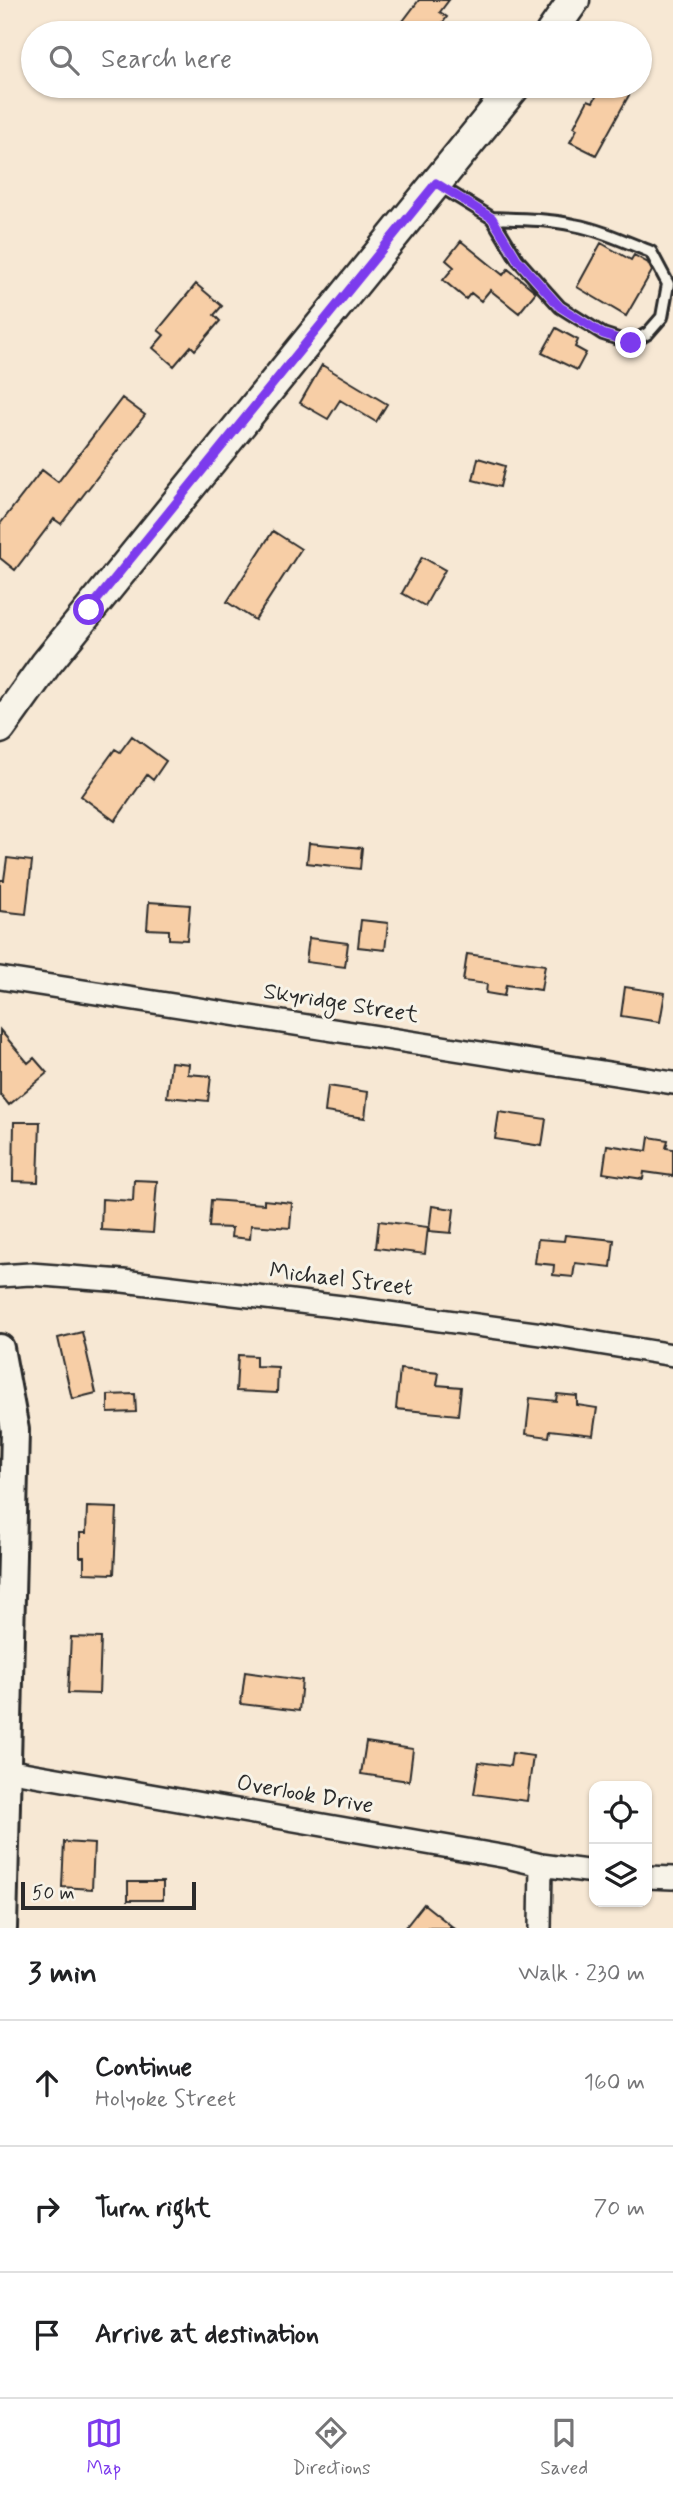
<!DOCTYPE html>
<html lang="en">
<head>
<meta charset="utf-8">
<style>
  body { margin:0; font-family:Mynerve,sans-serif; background:#f2f2f2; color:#202124 }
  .controls { position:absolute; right:21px; bottom:21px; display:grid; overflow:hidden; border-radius:14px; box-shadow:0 2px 5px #0004 }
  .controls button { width:63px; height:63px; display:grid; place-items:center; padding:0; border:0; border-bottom:2px solid #e0e0e0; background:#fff; color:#202124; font:35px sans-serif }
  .scale { position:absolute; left:21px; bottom:18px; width:175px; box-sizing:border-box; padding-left:7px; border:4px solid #2b2b2b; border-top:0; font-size:19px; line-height:24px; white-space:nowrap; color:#2b2b2b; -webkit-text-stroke:5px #f7f3e8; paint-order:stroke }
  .stop { position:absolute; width:21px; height:21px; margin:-16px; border:5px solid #7c3aed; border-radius:50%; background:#fff }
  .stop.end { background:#7c3aed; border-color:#fff; box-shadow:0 2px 7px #0008 }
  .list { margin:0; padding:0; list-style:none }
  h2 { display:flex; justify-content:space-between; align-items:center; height:91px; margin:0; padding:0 28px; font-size:30px }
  h2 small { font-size:23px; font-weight:400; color:#757577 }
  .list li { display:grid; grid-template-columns:46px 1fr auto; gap:21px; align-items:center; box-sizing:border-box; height:126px; padding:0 28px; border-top:2px solid #e0e0e0 }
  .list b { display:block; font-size:26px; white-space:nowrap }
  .list p { margin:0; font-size:23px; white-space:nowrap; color:#757577 }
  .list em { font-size:23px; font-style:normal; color:#757577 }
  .icon { flex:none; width:38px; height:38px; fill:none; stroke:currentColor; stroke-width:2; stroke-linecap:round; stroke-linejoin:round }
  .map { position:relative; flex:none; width:673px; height:1928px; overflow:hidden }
  .search { position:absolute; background:#fff; box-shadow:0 2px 5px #0004; left:21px; right:21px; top:21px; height:77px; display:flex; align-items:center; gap:18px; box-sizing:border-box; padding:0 24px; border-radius:38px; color:#757577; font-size:26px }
  .sheet { height:469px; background:#fff }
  nav { display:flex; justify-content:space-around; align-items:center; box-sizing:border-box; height:98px; border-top:2px solid #e0e0e0; background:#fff; font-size:19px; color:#757577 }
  nav a { display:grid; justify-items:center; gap:4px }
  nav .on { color:#7c3aed }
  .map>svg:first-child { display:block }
  .building { fill:#f7cea6; stroke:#2b2b2b; stroke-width:2 }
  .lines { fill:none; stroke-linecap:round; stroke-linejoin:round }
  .service-casing { stroke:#2b2b2b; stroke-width:16 }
  .minor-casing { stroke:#2b2b2b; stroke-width:26 }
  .tertiary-casing { stroke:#2b2b2b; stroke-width:32 }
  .secondary-casing { stroke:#2b2b2b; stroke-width:35 }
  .service { stroke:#f7f3e8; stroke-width:10 }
  .minor { stroke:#f7f3e8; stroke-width:21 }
  .tertiary { stroke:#f7f3e8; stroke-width:26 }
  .secondary { stroke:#f7f3e8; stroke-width:30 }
  .route { stroke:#7c3aed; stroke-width:9 }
  .labels { text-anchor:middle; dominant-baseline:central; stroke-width:6; stroke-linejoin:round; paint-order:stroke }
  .street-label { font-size:23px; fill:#2b2b2b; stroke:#f7f3e8 }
</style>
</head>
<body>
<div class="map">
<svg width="673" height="1928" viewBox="0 0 673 1928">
  <rect width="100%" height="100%" fill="#f7e8d4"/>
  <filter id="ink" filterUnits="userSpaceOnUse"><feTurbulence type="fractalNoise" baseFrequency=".0143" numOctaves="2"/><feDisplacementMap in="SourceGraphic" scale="14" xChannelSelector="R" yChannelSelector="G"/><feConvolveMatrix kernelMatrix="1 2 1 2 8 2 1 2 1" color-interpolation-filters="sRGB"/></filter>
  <g filter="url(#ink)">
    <path class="building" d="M 419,0 L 449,0 L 440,12 L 447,17 L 435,33 L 394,33 Z
      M 602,86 L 634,86 L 596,155 L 570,142 L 577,129 L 574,127 L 588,100 L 593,102 Z
      M 461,241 L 503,275 L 508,269 L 536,292 L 519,313 L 490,290 L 481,301 L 471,293 L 466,299 L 443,280 L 454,267 L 446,260 Z
      M 601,243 L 631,260 L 634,255 L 648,263 L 652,271 L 626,316 L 577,287 Z
      M 196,284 L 222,306 L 214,315 L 220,321 L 195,350 L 191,346 L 174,366 L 153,348 L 164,335 L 158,330 Z
      M 556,328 L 578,340 L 575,347 L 586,353 L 577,370 L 542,353 Z
      M 322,365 L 387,404 L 376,422 L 340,400 L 328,419 L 300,403 Z
      M 122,398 L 145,415 L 61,524 L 54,519 L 15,570 L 0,558 L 0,524 L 42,470 L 58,482 Z
      M 478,458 L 505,466 L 500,487 L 473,480 Z
      M 273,531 L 301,549 L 255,620 L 227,602 Z
      M 422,557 L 445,570 L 425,606 L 402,593 Z
      M 132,736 L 166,761 L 153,780 L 147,775 L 115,821 L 81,796 L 115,749 L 120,752 Z
      M 309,843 L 362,848 L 360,869 L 307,863 Z
      M 7,858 L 32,861 L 26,914 L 0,911 L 0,880 L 4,880 Z
      M 149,902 L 190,905 L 187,940 L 169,939 L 169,930 L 147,929 Z
      M 361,920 L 388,923 L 385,950 L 358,947 Z
      M 309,938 L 348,943 L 345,967 L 306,962 Z
      M 467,954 L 545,965 L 541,990 L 506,985 L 504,996 L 486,993 L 487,984 L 463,981 Z
      M 625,987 L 665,993 L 660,1022 L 621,1016 Z
      M 0,1030 L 28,1063 L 34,1058 L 47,1073 L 9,1105 L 0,1094 Z
      M 171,1062 L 189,1064 L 188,1074 L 211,1076 L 208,1101 L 167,1097 Z
      M 328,1086 L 368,1092 L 365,1118 L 325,1112 Z
      M 499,1112 L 546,1119 L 542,1146 L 495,1139 Z
      M 14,1122 L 40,1122 L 38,1182 L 13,1181 Z
      M 649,1137 L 668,1140 L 666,1148 L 673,1149 L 673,1176 L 644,1172 L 643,1179 L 603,1173 L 607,1145 L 647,1151 Z
      M 134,1180 L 157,1181 L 153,1233 L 101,1230 L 102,1199 L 133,1201 Z
      M 211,1200 L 264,1204 L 264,1200 L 292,1203 L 290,1228 L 251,1225 L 250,1239 L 231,1237 L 232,1228 L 209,1227 Z
      M 432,1206 L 454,1209 L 451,1233 L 429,1231 Z
      M 379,1221 L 428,1227 L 425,1254 L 376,1248 Z
      M 565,1235 L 614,1240 L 611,1267 L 575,1263 L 573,1277 L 553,1275 L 554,1265 L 535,1263 L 538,1239 L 564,1241 Z
      M 82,1332 L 96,1393 L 72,1399 L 58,1338 Z
      M 238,1355 L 256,1356 L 256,1366 L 278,1367 L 277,1393 L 236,1391 Z
      M 400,1369 L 439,1373 L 437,1385 L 461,1387 L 458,1415 L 396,1409 Z
      M 135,1394 L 136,1412 L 108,1413 L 108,1395 Z
      M 557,1394 L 577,1396 L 577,1405 L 597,1408 L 593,1435 L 550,1430 L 549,1437 L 526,1434 L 530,1398 L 556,1401 Z
      M 87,1507 L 117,1508 L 114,1574 L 84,1573 L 84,1557 L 80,1557 L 80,1533 L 86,1533 Z
      M 71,1637 L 101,1638 L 99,1694 L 68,1693 Z
      M 245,1672 L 302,1680 L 299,1711 L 241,1704 Z
      M 366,1742 L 413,1749 L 409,1781 L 361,1774 Z
      M 512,1753 L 533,1756 L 527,1801 L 474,1794 L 479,1762 L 510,1766 Z
      M 64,1842 L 94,1844 L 92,1889 L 62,1887 Z
      M 128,1882 L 163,1882 L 163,1900 L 128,1900 Z
      M 424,1904 L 454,1928 L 405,1928 Z"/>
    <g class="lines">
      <defs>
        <path id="service" d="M 438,185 L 492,218 L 517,259 L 560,307 L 603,334 L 631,343 L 648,333 L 662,317 L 668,284 L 651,252 C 626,242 601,230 574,225 C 547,219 519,219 492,218"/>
        <path id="minor" d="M 0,978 L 673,1083
          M 0,1276 L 30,1274 L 123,1281 L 359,1309 L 542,1334 L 673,1355
          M 6,1770 L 507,1857 L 541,1865 L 594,1872
          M 647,1877 L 673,1878
          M 540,1928 L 541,1865"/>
        <path id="tertiary" d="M 0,1348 L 15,1430 L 3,1928"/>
        <path id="secondary" d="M 551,33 L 574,0
          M 0,728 L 46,664 L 515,86"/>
      </defs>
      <use href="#service" class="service-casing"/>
      <use href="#minor" class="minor-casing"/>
      <use href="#tertiary" class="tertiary-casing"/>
      <use href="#secondary" class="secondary-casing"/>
      <use href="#service" class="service"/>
      <use href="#minor" class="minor"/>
      <use href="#tertiary" class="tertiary"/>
      <use href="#secondary" class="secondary"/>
    </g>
  </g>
  <g class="lines" filter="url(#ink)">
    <path class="route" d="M 89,610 L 436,183 L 492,218 L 517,259 L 560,307 L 603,334 L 631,343"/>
  </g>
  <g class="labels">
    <g class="street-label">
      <text transform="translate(341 1004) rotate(9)">Skyridge Street</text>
      <text transform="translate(341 1280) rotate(7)">Michael Street</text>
      <text transform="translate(305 1795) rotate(10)">Overlook Drive</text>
    </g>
  </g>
</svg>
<div class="controls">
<button><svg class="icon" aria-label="locate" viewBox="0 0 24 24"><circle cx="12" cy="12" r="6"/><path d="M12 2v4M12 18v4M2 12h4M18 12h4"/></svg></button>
<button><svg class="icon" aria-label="layers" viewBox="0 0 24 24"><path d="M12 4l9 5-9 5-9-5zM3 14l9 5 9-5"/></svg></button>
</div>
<div class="scale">50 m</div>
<div class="stop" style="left:89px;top:610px"></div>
<div class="stop end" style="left:631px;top:343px"></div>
<div class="search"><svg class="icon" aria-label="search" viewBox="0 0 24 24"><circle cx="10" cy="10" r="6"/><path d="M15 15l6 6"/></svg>Search here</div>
</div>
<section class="sheet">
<h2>3 min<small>Walk · 230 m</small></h2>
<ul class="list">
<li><svg class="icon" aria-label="ahead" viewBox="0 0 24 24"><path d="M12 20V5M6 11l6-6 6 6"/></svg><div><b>Continue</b><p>Holyoke Street</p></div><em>160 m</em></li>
<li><svg class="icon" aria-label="right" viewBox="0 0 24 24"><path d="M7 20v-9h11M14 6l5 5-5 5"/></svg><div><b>Turn right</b></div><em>70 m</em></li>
<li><svg class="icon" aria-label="arrive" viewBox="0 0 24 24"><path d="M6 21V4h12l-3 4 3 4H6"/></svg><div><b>Arrive at destination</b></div></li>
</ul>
</section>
<nav>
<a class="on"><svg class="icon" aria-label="map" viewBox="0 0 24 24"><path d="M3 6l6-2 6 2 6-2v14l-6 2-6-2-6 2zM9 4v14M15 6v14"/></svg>Map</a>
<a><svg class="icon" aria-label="directions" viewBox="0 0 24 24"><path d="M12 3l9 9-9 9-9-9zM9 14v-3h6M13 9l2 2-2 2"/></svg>Directions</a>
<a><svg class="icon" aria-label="saved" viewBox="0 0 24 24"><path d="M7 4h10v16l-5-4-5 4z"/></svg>Saved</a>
</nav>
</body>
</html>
